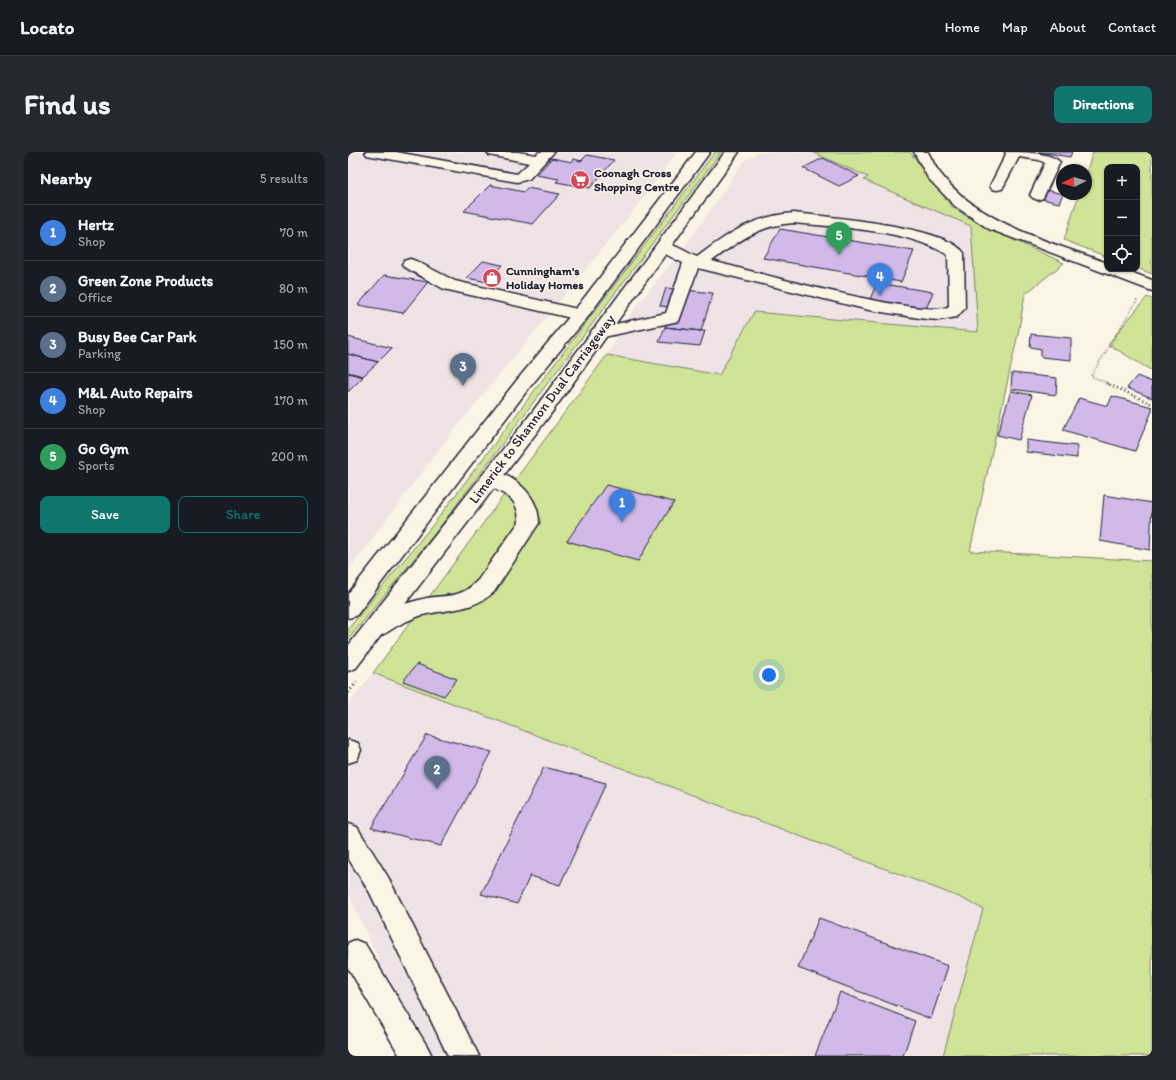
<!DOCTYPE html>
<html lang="en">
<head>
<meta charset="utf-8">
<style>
  body { margin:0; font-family:Itim,sans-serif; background:#242831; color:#f1f3f6 }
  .controls { position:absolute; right:12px; top:12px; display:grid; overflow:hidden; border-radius:8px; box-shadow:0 1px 3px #0004 }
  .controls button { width:36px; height:36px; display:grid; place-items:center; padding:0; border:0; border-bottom:1px solid #363941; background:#171b24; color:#f1f3f6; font:20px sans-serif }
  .compass { position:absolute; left:708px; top:12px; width:36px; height:36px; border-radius:50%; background:#171b24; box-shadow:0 1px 3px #0004; rotate:265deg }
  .you { position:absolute; left:421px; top:523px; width:14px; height:14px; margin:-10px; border:3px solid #fff; border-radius:50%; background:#1a73e8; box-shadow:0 0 0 6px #1a73e833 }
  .badge { display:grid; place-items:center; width:26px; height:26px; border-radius:50%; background:#0f766e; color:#fff; font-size:13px; font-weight:700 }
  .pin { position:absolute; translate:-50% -33px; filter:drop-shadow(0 1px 2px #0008) }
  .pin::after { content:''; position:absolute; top:21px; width:14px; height:12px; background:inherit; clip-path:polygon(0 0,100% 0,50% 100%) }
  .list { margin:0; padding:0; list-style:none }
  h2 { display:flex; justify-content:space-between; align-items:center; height:52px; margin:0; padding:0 16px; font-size:17px }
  h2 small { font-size:13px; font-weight:400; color:#9ea1a6 }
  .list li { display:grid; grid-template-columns:26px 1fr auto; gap:12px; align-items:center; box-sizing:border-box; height:56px; padding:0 16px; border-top:1px solid #363941 }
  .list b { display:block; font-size:15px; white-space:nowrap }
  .list p { margin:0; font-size:13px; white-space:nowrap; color:#9ea1a6 }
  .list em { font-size:13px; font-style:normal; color:#9ea1a6 }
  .actions { display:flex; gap:8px; padding:12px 16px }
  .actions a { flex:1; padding:9px 0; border:1px solid #0f766e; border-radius:8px; text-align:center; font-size:14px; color:#0f766e }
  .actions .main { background:#0f766e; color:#fff }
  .icon { flex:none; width:22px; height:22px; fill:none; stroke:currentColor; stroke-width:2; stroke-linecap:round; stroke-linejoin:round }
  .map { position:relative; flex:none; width:804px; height:904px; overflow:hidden; border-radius:8px }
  header { display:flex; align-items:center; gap:24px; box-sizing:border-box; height:56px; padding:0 20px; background:#171b24; border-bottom:1px solid #363941 }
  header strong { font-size:19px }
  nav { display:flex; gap:22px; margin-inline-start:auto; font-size:14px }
  .intro { display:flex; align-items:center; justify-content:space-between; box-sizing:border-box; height:96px; padding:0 24px }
  h1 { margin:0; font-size:28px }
  .button { padding:10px 18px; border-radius:8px; background:#0f766e; color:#fff; font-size:14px; font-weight:700 }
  main { display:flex; gap:24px; padding:0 24px }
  aside { flex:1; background:#171b24; border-radius:8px; box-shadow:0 1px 3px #0004 }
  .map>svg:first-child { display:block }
  .built { fill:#efe3e6 }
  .green { fill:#d0e498; stroke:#79836a }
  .building { fill:#d1baea; stroke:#22223b }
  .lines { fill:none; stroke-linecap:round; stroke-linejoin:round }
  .minor-casing { stroke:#22223b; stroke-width:3 }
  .major-casing { stroke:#22223b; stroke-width:3 }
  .path-far2 { stroke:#22223b; stroke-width:2; stroke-dasharray:0.5 2; stroke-linecap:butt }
  .path-far1 { stroke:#22223b; stroke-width:2.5; stroke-dasharray:1 3; stroke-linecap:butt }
  .path { stroke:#22223b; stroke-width:3; stroke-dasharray:1 3.5; stroke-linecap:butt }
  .minor { fill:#fcf5e5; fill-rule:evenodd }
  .major { fill:#fcf5e5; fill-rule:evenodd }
  .labels { text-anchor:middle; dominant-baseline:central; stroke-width:3; stroke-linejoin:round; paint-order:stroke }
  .far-poi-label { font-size:12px; font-weight:bold; fill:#22223b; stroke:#fcf5e5; text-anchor:start }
  .street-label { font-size:14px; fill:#22223b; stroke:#fcf5e5 }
</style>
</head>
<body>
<header>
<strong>Locato</strong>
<nav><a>Home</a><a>Map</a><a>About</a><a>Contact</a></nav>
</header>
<div class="intro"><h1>Find us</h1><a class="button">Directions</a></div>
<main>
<aside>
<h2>Nearby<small>5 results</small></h2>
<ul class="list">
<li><span class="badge" style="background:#3f7fe0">1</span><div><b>Hertz</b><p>Shop</p></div><em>70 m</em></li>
<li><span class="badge" style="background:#5c6f8a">2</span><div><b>Green Zone Products</b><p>Office</p></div><em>80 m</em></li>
<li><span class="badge" style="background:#5c6f8a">3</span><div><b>Busy Bee Car Park</b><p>Parking</p></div><em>150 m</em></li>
<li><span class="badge" style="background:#3f7fe0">4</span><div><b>M&amp;L Auto Repairs</b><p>Shop</p></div><em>170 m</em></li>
<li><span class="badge" style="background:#2e9e5b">5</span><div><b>Go Gym</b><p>Sports</p></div><em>200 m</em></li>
</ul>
<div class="actions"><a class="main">Save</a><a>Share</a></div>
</aside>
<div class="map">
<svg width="804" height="904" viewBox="0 0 804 904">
  <rect width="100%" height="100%" fill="#fcf5e5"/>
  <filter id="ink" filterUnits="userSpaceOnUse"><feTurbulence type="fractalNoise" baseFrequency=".025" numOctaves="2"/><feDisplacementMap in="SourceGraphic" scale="8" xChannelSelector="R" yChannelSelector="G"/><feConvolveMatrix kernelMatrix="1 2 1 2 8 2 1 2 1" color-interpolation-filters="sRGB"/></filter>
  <g filter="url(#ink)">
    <path class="built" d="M 0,0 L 329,0 L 295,47 L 99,287 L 0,419 Z
      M 410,0 L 464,0 L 521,25 L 516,28 L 623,74 L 630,180 L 406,160 L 371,223 L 259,203 L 283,161 L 341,89 L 396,9 Z
      M 25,521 L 611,745 L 635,757 L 595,904 L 75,904 L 0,741 L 0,552 Z"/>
    <path class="green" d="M 367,0 L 373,0 L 92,375 L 0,488 L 0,477 L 87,370 Z
      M 464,0 L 562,0 L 604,55 L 635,74 L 716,111 L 677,142 L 670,182 L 622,399 L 804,409 L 804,904 L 595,904 L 635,757 L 611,745 L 25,521 L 259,203 L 371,223 L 406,160 L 630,180 L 623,74 L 516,28 L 520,25 Z
      M 745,0 L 804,0 L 804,122 L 789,116 L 789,15 L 759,15 L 759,105 L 716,88 L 731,42 L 738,42 L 738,21 Z
      M 799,145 L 804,147 L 804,219 L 760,192 Z"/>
    <path class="building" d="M 690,0 L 724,0 L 722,5 Z
      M 239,3 L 266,8 L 242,36 L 208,30 L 211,27 L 188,23 L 204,6 L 224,10 L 226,7 L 233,9 Z
      M 475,6 L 511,24 L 491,34 L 455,16 Z
      M 142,33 L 176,40 L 179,36 L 212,42 L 185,72 L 116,59 Z
      M 698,38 L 715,42 L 711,51 L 694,47 Z
      M 432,77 L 566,99 L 553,130 L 415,106 Z
      M 135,109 L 154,113 L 139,130 L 119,126 Z
      M 36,123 L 80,130 L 55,161 L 10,153 Z
      M 529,131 L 585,140 L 578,157 L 522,147 Z
      M 318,136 L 365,141 L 353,179 L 317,175 L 324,155 L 312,154 Z
      M 317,175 L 353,179 L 357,179 L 352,194 L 311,190 Z
      M 683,182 L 723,186 L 723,208 L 693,205 L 693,197 L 682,195 Z
      M 0,185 L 44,196 L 30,210 L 0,202 Z
      M 0,202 L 30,210 L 15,224 L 0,220 Z
      M 0,221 L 15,225 L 0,240 Z
      M 664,221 L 709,226 L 708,243 L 663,237 Z
      M 789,224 L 804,230 L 804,246 L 779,236 Z
      M 663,239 L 684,243 L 671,288 L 649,283 Z
      M 764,244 L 804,255 L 804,259 L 787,299 L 715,278 L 731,246 L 760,254 Z
      M 678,288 L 729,294 L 729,306 L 678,300 Z
      M 258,333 L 326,350 L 290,409 L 219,389 Z
      M 756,343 L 804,351 L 802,398 L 752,389 Z
      M 69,512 L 109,527 L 96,544 L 55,529 Z
      M 79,583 L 144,600 L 93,694 L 23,676 Z
      M 196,615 L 258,631 L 212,733 L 182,724 L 169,752 L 133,742 Z
      M 471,766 L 600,814 L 583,867 L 450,816 Z
      M 492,840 L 567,869 L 555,904 L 467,904 Z"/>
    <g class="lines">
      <defs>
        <path id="minor" d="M 17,0 L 48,0 L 169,22 L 181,11 L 141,3 L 139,0 L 170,0 L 188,3 L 191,0 L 206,0 L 181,27 L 169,30 L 24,4 L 19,3 Z
          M 566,0 L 580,0 C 584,7 587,15 592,21 C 631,72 701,89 759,111 L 759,117 L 774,117 L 804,128 L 804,139 L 641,77 L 607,54 L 580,26 Z
          M 657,0 C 673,0 702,0 712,10 L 695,46 L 690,48 L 685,46 L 682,43 L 697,11 L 691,8 L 671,5 L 654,37 L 649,38 L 644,37 L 642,34 L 658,2 Z
          M 446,61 C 479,65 598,74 616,101 L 617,156 L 609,165 L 591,168 L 578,167 L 521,158 L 350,116 L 331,169 L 251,186 L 245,185 L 242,181 L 245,177 L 318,161 L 335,111 L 309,98 L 307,95 L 309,92 C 322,88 337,100 349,105 C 381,81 405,64 446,61 ZM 446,71 C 495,76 557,77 600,103 L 601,154 C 583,169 395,117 364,109 C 391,89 411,73 446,71 Z
          M 62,107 L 68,109 L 107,129 L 238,159 L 241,163 L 238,167 L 232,168 L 96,137 L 56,115 L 54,112 L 56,109 Z
          M 144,318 C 169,325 191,345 191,371 L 146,440 C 126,458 103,457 79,462 C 70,464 61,468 53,472 C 40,478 34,488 19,483 L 16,477 C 25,460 61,450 79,446 C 90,444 102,445 112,441 C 120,438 125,433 130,428 L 171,370 C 170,336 147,346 134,325 L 137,320 Z
          M 0,588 L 10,591 L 13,598 L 9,608 L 0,611 Z
          M 0,672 L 9,675 L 40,725 L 131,904 L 100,904 L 22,741 L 0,706 Z
          M 7,788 L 17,792 L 79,894 L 84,904 L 52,904 L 1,817 L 0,818 L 0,791 Z"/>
        <path id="major" d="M 348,0 L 362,0 L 238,167 L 181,236 L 8,464 L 0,466 L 0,442 L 169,228 L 226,159 Z
          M 377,0 L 391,0 L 199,267 L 8,516 L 0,519 L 0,494 L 185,259 Z"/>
      </defs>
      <use href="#minor" class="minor-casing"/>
      <use href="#major" class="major-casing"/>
      <path class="path-far2" d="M 761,232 L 743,224 L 790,147"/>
      <path class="path-far1" d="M 758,231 L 804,252"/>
      <path class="path" d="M 0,541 L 9,530"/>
      <use href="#minor" class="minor"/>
      <use href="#major" class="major"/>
    </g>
  </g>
  <defs>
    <symbol id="supermarket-disc" viewBox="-11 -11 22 22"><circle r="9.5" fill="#d1495b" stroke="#fcf5e5"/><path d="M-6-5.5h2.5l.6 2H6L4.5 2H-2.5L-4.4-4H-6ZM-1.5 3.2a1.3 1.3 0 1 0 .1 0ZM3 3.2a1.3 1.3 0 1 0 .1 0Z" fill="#fff"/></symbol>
    <symbol id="shop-disc" viewBox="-11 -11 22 22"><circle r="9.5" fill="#d1495b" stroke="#fcf5e5"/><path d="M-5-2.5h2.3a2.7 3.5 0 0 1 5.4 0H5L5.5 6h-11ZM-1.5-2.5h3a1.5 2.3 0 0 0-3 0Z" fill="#fff"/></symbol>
  </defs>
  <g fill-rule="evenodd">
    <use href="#supermarket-disc" x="221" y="17" width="22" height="22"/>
    <use href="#shop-disc" x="133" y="115" width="22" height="22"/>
  </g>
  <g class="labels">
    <g class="far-poi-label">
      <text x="246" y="21">Coonagh Cross<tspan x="246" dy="14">Shopping Centre</tspan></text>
      <text x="158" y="119">Cunningham's<tspan x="158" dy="14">Holiday Homes</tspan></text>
    </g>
    <g class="street-label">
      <text transform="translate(194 257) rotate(-53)">Limerick to Shannon Dual Carriageway</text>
    </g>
  </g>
</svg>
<div class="controls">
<button>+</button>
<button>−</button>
<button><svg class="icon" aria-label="locate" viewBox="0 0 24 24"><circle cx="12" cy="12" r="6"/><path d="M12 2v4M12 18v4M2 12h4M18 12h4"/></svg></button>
</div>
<svg class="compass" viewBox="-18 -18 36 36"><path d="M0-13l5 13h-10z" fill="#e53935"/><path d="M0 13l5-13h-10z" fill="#9ea1a6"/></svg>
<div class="you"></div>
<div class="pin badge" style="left:274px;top:370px;background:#3f7fe0">1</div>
<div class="pin badge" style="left:89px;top:637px;background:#5c6f8a">2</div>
<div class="pin badge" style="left:115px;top:234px;background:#5c6f8a">3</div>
<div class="pin badge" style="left:532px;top:144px;background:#3f7fe0">4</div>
<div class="pin badge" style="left:491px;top:103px;background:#2e9e5b">5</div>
</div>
</main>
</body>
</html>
